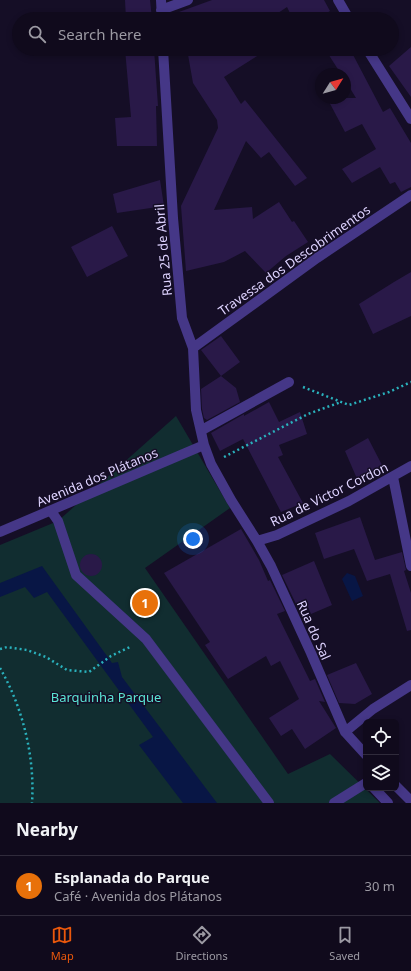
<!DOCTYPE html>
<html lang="en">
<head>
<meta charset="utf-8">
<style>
  body { margin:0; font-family:"Noto Sans",sans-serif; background:#191325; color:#f1f3f6 }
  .controls { position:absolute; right:12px; bottom:12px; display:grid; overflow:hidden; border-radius:6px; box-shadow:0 2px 6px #0003 }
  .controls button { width:36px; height:36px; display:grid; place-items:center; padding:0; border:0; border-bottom:1px solid #302b3b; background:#100a1c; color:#f1f3f6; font:20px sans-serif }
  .compass { position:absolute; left:315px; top:68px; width:36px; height:36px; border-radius:50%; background:#100a1c; box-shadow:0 2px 6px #0003; rotate:53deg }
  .you { position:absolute; left:193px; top:539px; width:14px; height:14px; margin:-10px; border:3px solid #fff; border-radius:50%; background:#1a73e8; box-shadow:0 0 0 6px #1a73e833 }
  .badge { display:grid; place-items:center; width:26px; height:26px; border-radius:50%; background:#ea580c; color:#fff; font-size:13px; font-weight:700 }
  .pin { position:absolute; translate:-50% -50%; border:2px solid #fff; box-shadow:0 1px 4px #0006 }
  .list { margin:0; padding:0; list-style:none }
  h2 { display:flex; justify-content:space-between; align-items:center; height:52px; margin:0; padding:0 16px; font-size:17px }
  h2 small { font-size:13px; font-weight:400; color:#9c9aa3 }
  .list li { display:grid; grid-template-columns:26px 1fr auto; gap:12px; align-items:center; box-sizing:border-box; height:60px; padding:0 16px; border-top:1px solid #302b3b }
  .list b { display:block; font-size:15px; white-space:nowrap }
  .list p { margin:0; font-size:13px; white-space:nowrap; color:#9c9aa3 }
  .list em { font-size:13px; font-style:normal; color:#9c9aa3 }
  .icon { flex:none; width:22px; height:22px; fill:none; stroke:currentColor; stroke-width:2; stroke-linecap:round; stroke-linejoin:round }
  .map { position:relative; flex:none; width:411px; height:803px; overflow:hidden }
  .search { position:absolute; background:#100a1c; box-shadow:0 2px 6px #0003; left:12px; right:12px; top:12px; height:44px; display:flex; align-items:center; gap:10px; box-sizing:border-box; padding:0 14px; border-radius:22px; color:#9c9aa3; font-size:15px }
  .sheet { height:112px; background:#100a1c }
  nav { display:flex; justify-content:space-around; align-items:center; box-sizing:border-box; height:56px; border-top:1px solid #302b3b; background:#100a1c; font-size:11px; color:#9c9aa3 }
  nav a { display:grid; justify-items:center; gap:2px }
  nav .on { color:#ea580c }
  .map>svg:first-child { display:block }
  .green { fill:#112d30 }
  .water { fill:#081645 }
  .building { fill:#291948 }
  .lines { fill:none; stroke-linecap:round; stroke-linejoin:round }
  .path { stroke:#2ab1bc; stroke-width:2.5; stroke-dasharray:2 3; stroke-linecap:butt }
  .minor { stroke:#453787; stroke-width:10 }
  .labels { text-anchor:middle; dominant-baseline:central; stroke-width:3; stroke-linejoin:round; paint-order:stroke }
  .street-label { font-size:13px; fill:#ded3ff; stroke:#150e26 }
  .park-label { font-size:13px; fill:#5ae4d4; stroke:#150e26 }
</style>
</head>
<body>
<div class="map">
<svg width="411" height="803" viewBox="0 0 411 803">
  <rect width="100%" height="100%" fill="#150e26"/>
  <path class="green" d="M 176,416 L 230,508 L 145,568 L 288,774 L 330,754 L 380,803 L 0,803 L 0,545 L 58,521 Z"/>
  <path class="water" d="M 42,566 L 112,663 L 118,662 L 122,677 L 217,803 L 183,803 L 139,745 L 153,737 L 47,592 L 34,598 L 25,587 L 0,597 L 0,583 Z
    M 347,573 L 355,576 L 363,596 L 352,601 L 342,579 Z"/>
  <path class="building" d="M 125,0 L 150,0 L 152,19 L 126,19 Z
    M 212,0 L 324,0 L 330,11 L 316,19 L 293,19 L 287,7 L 269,19 L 168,19 L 168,16 Z
    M 411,47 L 411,97 L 389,66 Z
    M 125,49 L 154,49 L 158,106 L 156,106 L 157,146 L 117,146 L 115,118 L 131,117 Z
    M 187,49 L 268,49 L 224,77 L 241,104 L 245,100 L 307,178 L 295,186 L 269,152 L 261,158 L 246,141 L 214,210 L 252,207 L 253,219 L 279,202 L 292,222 L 294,221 L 308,242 L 286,256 L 266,273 L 245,251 L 224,262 L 186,271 L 181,206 L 218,128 L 217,120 L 193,83 Z
    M 325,49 L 350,49 L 383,112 L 390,108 L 411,143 L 411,187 L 401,192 L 395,182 L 390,184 L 380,167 L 352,183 L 342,169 L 376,149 L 362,124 L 345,132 L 327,98 L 356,98 L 345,80 L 345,74 L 341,74 Z
    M 160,180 L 164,206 L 117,213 L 113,194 Z
    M 112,226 L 128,256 L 87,277 L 71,247 Z
    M 411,272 L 411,316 L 373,334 L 359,304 L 394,282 Z
    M 221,336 L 240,362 L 221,376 L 201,350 Z
    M 221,376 L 236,388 L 240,402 L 207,420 L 204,418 L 202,409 L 201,389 Z
    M 269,402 L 279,422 L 300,412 L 307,434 L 279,445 L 283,455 L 278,457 L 303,503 L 281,512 L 243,439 L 220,451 L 211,433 L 244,414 L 244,416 Z
    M 368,438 L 383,467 L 358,481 L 345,451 Z
    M 360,517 L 375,560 L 402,552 L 406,570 L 404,571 L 411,593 L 411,630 L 407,631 L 390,574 L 367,581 L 354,549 L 324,559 L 315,533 Z
    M 241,529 L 259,560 L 268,581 L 270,580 L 285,611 L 277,614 L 310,681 L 315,679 L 325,702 L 319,701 L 336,728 L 305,749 L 292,729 L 281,736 L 269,718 L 299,699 L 280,661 L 271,666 L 266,656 L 228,679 L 205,645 L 210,642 L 164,573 Z
    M80 565a11 11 0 1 1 22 0a11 11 0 1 1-22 0Z
    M 314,561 L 332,605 L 311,614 L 306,602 L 297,606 L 282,575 Z
    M 356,663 L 372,694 L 355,704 L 339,703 L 327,675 Z"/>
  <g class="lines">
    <path class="path" d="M 303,387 L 349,405 L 389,392 L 411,382
      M 224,457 L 308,414 L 341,402
      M 0,649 L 7,647 L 27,650 L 46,657 L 67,670 L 89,672 L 111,656 L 132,646
      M 0,668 C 23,708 35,757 32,803"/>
    <path class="minor" d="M 161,0 L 162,19
      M 338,0 L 349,19
      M 161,10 L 188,0
      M 163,49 L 173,218 L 182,318 L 193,348 L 196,410 L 204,445 L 211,464 L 231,500 L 257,541 L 271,566 L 311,653 L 345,732 L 366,755
      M 367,49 L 411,119
      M 193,348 L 317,258 L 411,195
      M 202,430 L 289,382
      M 393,477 L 411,566
      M 51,511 L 58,521 L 76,575 L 146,639 L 269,803
      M 0,532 L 204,445
      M 257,541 L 277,535 L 349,501 L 411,466
      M 345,732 L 373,709 L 411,685
      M 396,786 L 411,801
      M 374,788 L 388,803
      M 334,803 L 366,783"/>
  </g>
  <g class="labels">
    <g class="street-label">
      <text transform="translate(163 250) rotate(-95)">Rua 25 de Abril</text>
      <text transform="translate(294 260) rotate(-35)">Travessa dos Descobrimentos</text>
      <text transform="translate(97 477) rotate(-23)">Avenida dos Plátanos</text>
      <text transform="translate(329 494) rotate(-26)">Rua de Victor Cordon</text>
      <text transform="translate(314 630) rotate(66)">Rua do Sal</text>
    </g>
    <g class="park-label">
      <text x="106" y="697">Barquinha Parque</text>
    </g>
  </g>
</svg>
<div class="controls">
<button><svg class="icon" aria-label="locate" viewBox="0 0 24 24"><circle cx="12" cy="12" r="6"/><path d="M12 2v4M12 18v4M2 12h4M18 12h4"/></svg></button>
<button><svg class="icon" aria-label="layers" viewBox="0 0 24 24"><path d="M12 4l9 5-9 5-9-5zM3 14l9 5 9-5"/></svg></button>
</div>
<svg class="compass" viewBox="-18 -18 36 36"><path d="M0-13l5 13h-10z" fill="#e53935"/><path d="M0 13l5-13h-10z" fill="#9c9aa3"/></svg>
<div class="you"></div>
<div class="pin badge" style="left:145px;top:603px;background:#e8710a">1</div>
<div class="search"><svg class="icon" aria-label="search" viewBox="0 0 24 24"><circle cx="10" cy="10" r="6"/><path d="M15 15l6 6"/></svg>Search here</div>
</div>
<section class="sheet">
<h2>Nearby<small></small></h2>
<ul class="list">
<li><span class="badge" style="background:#e8710a">1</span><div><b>Esplanada do Parque</b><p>Café · Avenida dos Plátanos</p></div><em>30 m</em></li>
</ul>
</section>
<nav>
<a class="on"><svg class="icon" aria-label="map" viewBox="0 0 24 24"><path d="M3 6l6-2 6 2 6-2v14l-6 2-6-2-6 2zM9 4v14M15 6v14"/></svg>Map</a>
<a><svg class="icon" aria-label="directions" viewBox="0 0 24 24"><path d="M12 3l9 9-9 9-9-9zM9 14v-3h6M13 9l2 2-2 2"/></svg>Directions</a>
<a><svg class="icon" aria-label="saved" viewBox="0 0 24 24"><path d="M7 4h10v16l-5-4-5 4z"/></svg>Saved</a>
</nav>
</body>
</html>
